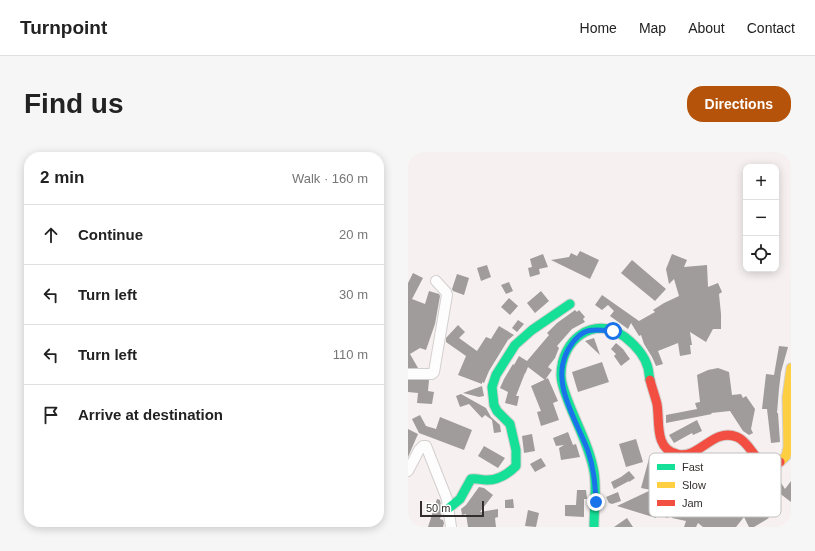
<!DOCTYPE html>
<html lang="en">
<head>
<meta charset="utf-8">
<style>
  body { margin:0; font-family:Arial,sans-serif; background:#f6f6f6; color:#222 }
  .controls { position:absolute; right:12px; top:12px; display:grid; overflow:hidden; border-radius:8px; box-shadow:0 2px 10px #0003 }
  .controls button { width:36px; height:36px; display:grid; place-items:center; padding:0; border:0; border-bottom:1px solid #e0e0e0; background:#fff; color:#222; font:20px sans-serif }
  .scale { position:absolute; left:12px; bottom:10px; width:64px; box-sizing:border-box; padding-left:4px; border:2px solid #322e2d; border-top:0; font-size:11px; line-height:14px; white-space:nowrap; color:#322e2d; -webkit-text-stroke:3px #fff; paint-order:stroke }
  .stop { position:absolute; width:12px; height:12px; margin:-9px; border:3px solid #1a73e8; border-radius:50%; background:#fff }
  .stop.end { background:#1a73e8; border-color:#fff; box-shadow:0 1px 4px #0008 }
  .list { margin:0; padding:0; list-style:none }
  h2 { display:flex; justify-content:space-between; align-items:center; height:52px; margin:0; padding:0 16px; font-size:17px }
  h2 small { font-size:13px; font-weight:400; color:#767676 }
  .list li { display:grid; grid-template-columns:26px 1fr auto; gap:12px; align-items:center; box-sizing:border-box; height:60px; padding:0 16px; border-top:1px solid #e0e0e0 }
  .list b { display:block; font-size:15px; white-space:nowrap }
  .list em { font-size:13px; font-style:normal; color:#767676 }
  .icon { flex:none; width:22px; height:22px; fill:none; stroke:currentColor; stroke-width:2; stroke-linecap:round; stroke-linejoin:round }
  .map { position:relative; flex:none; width:383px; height:375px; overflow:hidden; border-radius:16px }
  header { display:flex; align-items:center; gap:24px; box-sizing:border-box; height:56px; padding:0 20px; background:#fff; border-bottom:1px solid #e0e0e0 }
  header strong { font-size:19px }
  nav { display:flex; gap:22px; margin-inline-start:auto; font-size:14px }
  .intro { display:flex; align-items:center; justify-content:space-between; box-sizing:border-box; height:96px; padding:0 24px }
  h1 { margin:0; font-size:28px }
  .button { padding:10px 18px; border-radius:16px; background:#b45309; color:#fff; font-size:14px; font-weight:700 }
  main { display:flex; gap:24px; padding:0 24px }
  aside { flex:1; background:#fff; border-radius:16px; box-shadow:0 2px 10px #0003 }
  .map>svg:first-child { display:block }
  .building { fill:#a09c9b }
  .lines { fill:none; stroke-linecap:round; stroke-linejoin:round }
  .street-casing { stroke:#d3cfce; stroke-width:12 }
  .fast-casing { stroke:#d3cfce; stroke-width:11 }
  .slow-casing { stroke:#d3cfce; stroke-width:11 }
  .jam-casing { stroke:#d3cfce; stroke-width:11 }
  .street { stroke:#fefdfd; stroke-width:10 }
  .fast { stroke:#16e098; stroke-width:9 }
  .slow { stroke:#ffcf43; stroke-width:9 }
  .jam { stroke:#f24e42; stroke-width:9 }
  .route { stroke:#1a73e8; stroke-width:5 }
  .key { fill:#fff; stroke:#c2c0c0; stroke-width:1 }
  .key-label { font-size:11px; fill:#322e2d }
</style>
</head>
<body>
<header>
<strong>Turnpoint</strong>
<nav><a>Home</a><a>Map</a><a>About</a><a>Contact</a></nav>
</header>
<div class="intro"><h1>Find us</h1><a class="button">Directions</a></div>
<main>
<aside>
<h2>2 min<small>Walk · 160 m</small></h2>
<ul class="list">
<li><svg class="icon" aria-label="ahead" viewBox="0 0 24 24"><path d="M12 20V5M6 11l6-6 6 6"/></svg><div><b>Continue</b></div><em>20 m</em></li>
<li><svg class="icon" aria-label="left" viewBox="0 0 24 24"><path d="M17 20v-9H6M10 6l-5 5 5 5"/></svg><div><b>Turn left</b></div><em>30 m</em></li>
<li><svg class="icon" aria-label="left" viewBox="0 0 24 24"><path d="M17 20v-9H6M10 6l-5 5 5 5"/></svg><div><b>Turn left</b></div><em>110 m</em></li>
<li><svg class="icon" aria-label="arrive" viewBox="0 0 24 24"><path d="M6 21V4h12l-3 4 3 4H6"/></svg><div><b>Arrive at destination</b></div></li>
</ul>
</aside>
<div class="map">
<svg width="383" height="375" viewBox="0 0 383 375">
  <rect width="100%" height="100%" fill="#f6f1f0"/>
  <path class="building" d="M 172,99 L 191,108 L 182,127 L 143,108 L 161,105 L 163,101 L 169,104 Z
    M 135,102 L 140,115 L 131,117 L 132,122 L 122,125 L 120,116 L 124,115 L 122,107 Z
    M 264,102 L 279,108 L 276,115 L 299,113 L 300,135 L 310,131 L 314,140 L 311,142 L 313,162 L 313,177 L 305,177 L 298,190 L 282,180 L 284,193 L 282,193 L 283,202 L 272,204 L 270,191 L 250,199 L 255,212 L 248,214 L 244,205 L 236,192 L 233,183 L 231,184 L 223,171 L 220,177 L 202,164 L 206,159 L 200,153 L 194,158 L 187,153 L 194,143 L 231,169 L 247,160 L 245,158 L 256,151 L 271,144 L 266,127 L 261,132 L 258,117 Z
    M 224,108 L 258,137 L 247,149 L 213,121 Z
    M 79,113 L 83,125 L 73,129 L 69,116 Z
    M 5,121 L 15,126 L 4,147 L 17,152 L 21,139 L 31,142 L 32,144 L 27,172 L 18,198 L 12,196 L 2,202 L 10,216 L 0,216 L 0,131 Z
    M 49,122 L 61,126 L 56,143 L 45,139 L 44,137 Z
    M 101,130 L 105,139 L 98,142 L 93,133 Z
    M 133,139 L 141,149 L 127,161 L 119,151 Z
    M 101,146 L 110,154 L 102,163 L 93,155 Z
    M 167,158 L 169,160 L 171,158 L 177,165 L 175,167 L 177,170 L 164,177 L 149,194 L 151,196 L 147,206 L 140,215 L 144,218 L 137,228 L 120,215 L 117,222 L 117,221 L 108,244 L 111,244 L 109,254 L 97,251 L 100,240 L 92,236 L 96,227 L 105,212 L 106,213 L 111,204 L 119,209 L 141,183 L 139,181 L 149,171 Z
    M 110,168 L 116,172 L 109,180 L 104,176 Z
    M 50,173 L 57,180 L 51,186 L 69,199 L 78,185 L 83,187 L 91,174 L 106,183 L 100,188 L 81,219 L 76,231 L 74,230 L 74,232 L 50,223 L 58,204 L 38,190 L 38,186 Z
    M 186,186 L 192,203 L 177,189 Z
    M 208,191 L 215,197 L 222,207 L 213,214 L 206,204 L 208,202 L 203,197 Z
    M 371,194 L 380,195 L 373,220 L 371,237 L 369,261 L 370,261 L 372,290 L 363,291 L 359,257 L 354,257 L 358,222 L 366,223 Z
    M 194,210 L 201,230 L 170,240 L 164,220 Z
    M 310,216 L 321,220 L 324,243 L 333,242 L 335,246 L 338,244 L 347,257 L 343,277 L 345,281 L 341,283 L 335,279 L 322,259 L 303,261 L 304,262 L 258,271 L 258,263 L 289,257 L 287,251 L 292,250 L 289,223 L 300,218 Z
    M 140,226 L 150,249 L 145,251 L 151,268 L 133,274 L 129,260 L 133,259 L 123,234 Z
    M 0,228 L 21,228 L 20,239 L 26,240 L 24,252 L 9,251 L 10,241 L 0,240 Z
    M 74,234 L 76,244 L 71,245 L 55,241 Z
    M 53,242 L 78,256 L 83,265 L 92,273 L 93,280 L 86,281 L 84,268 L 77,263 L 74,266 L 61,252 L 52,255 L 48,244 Z
    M 12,263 L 18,274 L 28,277 L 32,265 L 64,278 L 56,298 L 11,281 L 4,267 Z
    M 289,268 L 294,279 L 285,283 L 284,281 L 266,291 L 261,283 Z
    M 0,277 L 10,282 L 0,305 Z
    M 160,280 L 165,293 L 168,292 L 172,305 L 153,308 L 151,296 L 156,293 L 148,294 L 145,286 Z
    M 124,282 L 127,299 L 116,301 L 114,284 Z
    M 228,287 L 235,310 L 218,315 L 211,292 Z
    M 76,294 L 97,306 L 90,316 L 70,304 Z
    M 242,303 L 256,309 L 255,311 L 271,316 L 267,327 L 290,316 L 295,325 L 276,335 L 262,339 L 256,338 L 255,341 L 244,344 L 254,347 L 251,357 L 262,359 L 260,366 L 249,363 L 248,366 L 209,354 L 243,338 L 233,336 Z
    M 133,306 L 138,314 L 127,320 L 122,312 Z
    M 221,319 L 227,326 L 221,330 L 221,329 L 206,337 L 203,330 L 213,325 Z
    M 370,326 L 377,337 L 383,329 L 383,350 L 370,340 L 371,356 L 357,333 Z
    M 298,331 L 310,354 L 313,353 L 327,364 L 337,354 L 335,351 L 341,345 L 361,366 L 346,375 L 341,375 L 336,365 L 328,375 L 295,375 L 290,371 L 288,375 L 276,375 L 278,369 L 264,366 L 267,350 L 290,355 Z
    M 71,335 L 76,336 L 85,343 L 72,360 L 90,357 L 90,365 L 87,366 L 88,375 L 60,375 L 58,362 L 54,363 L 53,357 L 58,353 Z
    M 169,338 L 178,338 L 179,347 L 176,347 L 176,365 L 157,364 L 157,353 L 168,353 Z
    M 210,340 L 213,349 L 204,352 L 201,351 L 198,345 Z
    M 29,347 L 32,348 L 33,353 L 34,360 L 32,367 L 35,368 L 36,371 L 35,375 L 20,375 Z
    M 105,347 L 106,356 L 97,356 L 97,348 Z
    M 120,358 L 131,361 L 128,375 L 117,374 Z
    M 219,366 L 225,375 L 206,375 Z"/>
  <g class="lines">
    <defs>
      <path id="street" d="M 0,222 L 24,222 L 26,220 L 39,143 L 38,140 L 28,129
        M 0,319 L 11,298 L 15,294 L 18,294 L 39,347 L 43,375"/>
      <path id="fast" d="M 41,356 L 52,347 L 63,327 C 69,326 73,328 79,328 C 90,328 101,321 108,314 L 108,298 L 102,272 L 89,259 L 86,253 L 84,235 L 88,223 L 107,193 L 124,178 L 162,152
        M 186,375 C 186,357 189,338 186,320 C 182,296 169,273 160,249 C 157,241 153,232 153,223 C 153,188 186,162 217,185 C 227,193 237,204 240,216 C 241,220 241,224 242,228"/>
      <path id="slow" d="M 372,310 L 378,304 L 380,295 L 379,245 L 383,216"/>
      <path id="jam" d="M 242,228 C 244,236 247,244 249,252 C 252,269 246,297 269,302 C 291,308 305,275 329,285 C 346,292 348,322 372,310"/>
    </defs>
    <use href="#street" class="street-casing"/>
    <use href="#fast" class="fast-casing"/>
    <use href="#slow" class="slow-casing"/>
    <use href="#jam" class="jam-casing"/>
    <use href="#street" class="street"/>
    <use href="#fast" class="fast"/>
    <use href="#slow" class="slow"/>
    <use href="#jam" class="jam"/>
  </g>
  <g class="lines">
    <path class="route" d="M 188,350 C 187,332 186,316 180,299 C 168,266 139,227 163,193 C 175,175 185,177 205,179"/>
  </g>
  <rect x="241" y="301" width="132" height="64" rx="6" class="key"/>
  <rect x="249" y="312" width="18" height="6" fill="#16e098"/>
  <rect x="249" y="330" width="18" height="6" fill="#ffcf43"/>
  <rect x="249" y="348" width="18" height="6" fill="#f24e42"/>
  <g class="key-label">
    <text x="274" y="319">Fast</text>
    <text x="274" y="337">Slow</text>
    <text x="274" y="355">Jam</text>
  </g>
</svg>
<div class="controls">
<button>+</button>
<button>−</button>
<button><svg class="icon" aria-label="locate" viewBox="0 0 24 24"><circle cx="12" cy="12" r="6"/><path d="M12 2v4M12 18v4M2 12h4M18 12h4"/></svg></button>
</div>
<div class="scale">50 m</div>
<div class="stop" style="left:205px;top:179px"></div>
<div class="stop end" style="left:188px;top:350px"></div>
</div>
</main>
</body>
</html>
